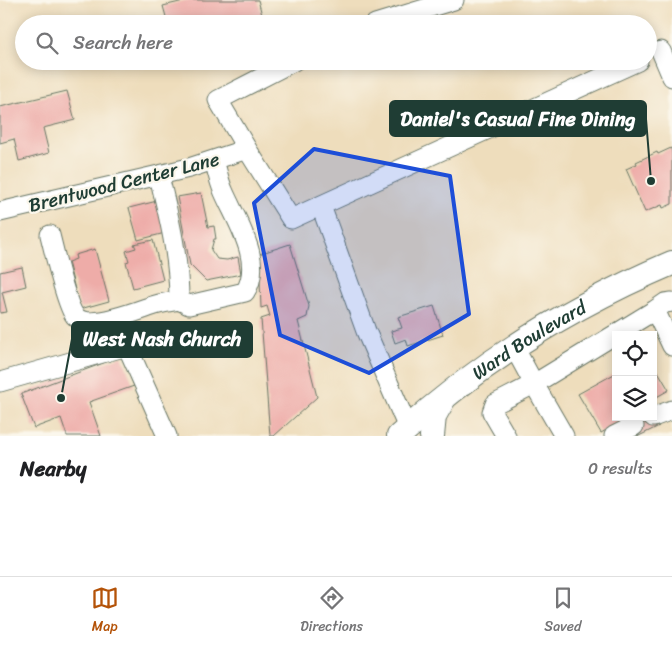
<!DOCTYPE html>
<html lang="en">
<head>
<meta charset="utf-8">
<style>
  body { margin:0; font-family:Sriracha,sans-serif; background:#f2f2f2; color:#202124 }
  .controls { position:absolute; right:15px; bottom:15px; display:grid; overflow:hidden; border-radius:0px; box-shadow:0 2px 12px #0003 }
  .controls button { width:45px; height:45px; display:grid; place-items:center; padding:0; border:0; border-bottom:1px solid #e0e0e0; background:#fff; color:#202124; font:25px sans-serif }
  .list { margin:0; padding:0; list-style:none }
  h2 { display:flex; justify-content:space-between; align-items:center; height:65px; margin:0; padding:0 20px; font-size:21px }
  h2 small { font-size:16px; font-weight:400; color:#757577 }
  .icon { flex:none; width:28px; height:28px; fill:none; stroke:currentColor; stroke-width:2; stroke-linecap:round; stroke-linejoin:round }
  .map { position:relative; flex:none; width:672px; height:436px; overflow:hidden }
  .search { position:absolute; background:#fff; box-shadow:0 2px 12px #0003; left:15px; right:15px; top:15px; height:55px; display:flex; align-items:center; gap:12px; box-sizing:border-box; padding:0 18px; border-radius:28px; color:#757577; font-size:19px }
  .sheet { height:140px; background:#fff }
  nav { display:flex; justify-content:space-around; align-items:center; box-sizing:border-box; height:70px; border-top:1px solid #e0e0e0; background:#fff; font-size:14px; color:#757577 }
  nav a { display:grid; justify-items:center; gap:2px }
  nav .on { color:#b45309 }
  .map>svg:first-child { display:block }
  .building { fill:#eeaca8 }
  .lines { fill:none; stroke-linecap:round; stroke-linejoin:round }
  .minor-casing { stroke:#677564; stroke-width:21 }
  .major-casing { stroke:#677564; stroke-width:26 }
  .minor { stroke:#fff; stroke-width:19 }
  .major { stroke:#fff; stroke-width:24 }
  .marked { fill:#1d4ed8; fill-opacity:0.2; stroke:#1d4ed8; stroke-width:4; stroke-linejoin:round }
  .labels { text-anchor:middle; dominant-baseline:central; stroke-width:4.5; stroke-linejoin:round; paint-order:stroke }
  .street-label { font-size:19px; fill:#1f3d34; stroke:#fbf7ec }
  .leader { fill:none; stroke:#1f3d34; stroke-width:2 }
  .callout-dot { fill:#1f3d34; stroke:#fbf7ec; stroke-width:2 }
  .callout { fill:#1f3d34; stroke:#1f3d34; stroke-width:2 }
  .callout-label { font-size:20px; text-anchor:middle; font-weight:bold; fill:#fff }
</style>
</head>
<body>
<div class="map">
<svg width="672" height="436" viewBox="0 0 672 436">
  <rect width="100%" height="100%" fill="#fbf7ec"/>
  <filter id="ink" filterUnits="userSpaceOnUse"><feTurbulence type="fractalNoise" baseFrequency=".02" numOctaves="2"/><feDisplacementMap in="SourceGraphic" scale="10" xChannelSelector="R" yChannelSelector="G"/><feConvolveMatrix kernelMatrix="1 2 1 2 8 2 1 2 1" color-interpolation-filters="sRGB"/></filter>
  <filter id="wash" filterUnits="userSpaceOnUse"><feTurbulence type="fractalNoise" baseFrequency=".0096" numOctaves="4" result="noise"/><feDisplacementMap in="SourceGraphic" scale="20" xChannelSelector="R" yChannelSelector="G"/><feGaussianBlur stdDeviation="1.12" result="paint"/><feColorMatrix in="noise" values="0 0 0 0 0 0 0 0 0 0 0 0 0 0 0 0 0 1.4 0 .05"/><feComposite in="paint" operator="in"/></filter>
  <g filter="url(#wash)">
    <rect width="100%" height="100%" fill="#eeddbc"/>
    <g id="blocks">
      <path class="building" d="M 188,0 L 258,0 L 262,15 L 228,24 L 226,24 L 225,21 L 214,24 L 168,24 L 163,6 Z
        M 67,91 L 75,120 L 43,128 L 49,153 L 19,161 L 14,139 L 0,143 L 0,107 Z
        M 671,148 L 672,152 L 672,204 L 663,208 L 662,205 L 645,212 L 626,169 L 637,164 L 636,162 L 657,152 L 658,154 Z
        M 201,193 L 208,227 L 214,226 L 216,239 L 214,239 L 211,250 L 217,259 L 227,260 L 238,257 L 241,274 L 206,281 L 190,265 L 177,197 Z
        M 157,201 L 165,233 L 138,240 L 129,208 Z
        M 153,240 L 163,280 L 133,288 L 126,262 L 129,261 L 126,251 L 136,248 L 134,244 Z
        M 290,244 L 309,306 L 307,317 L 298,321 L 317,397 L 274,436 L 270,436 L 261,319 L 270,316 L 267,306 L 261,308 L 259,254 Z
        M 95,249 L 109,301 L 80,309 L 68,262 L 76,259 L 75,255 Z
        M 22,267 L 26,286 L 2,292 L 7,312 L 0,313 L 0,272 Z
        M 434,306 L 443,335 L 408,346 L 406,339 L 395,343 L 391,331 L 402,328 L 398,317 Z
        M 122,356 L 134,386 L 89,402 L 101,436 L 67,436 L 61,418 L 34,428 L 21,394 Z
        M 653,363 L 669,390 L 653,399 Z
        M 616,373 L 616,417 L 654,417 L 659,426 L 639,436 L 629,417 L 601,433 L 578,394 Z"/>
    </g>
  </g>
  <g filter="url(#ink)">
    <use href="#blocks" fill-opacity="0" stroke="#677564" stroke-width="1"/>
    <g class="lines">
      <defs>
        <path id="minor" d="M 375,24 L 454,0
          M 661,51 L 672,77
          M 294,61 L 218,100 L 247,149 L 291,219 L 638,61
          M 321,206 L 366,331 L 408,428
          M 0,212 L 189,168 L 247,149
          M 50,235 C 54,251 67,307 75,316 C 88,331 137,311 152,306 C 161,303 170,302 179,300 C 179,257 169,217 159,176
          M 179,300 L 189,305 L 245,292 C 265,261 235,219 223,190 C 219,181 217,170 214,160
          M 655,310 L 665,303 L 672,302
          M 0,382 L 127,346 L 167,436
          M 653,417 L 672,410
          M 506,436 L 492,412 L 495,404 L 534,384 L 514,347
          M 564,436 L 534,384 L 655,310 L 672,346
          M 614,436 L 634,426"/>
        <g id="major">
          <path id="s1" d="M 399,436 C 479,363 573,305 672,263"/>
          <path d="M 432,436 L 434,416 L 443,400"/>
        </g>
      </defs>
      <use href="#minor" class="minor-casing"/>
      <use href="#major" class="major-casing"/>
      <use href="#minor" class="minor"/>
      <use href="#major" class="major"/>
    </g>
  </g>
  <path class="marked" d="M 314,149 L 450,176 L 469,314 L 369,373 L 280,335 L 254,203 Z"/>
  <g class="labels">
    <g class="street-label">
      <text transform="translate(124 182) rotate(-14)">Brentwood Center Lane</text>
      <text stroke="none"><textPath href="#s1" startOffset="162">Ward Boulevard</textPath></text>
    </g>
  </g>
  <path class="leader" d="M651 181L646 119M61 398L72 339"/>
  <g class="callout-dot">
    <circle cx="651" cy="181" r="5"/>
    <circle cx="61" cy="398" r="5"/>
  </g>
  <g class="callout">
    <rect x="390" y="101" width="256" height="35" rx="5"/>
    <rect x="72" y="322" width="180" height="35" rx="5"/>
  </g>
  <g class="callout-label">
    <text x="518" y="126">Daniel's Casual Fine Dining</text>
    <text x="162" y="346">West Nash Church</text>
  </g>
</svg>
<div class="controls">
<button><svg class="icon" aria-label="locate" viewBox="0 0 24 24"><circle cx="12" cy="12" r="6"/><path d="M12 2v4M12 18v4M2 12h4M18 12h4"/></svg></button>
<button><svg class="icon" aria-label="layers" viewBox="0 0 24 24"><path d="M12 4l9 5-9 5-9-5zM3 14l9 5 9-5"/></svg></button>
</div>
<div class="search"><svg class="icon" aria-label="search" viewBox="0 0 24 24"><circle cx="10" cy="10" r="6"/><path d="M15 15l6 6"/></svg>Search here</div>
</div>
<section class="sheet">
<h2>Nearby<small>0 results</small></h2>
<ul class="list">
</ul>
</section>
<nav>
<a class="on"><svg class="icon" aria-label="map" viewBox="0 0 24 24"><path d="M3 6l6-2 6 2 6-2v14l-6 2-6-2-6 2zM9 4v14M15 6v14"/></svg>Map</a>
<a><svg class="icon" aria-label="directions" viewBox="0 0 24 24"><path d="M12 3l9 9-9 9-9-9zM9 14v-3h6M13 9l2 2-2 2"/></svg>Directions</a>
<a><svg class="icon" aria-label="saved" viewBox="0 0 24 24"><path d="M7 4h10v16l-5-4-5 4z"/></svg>Saved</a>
</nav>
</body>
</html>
